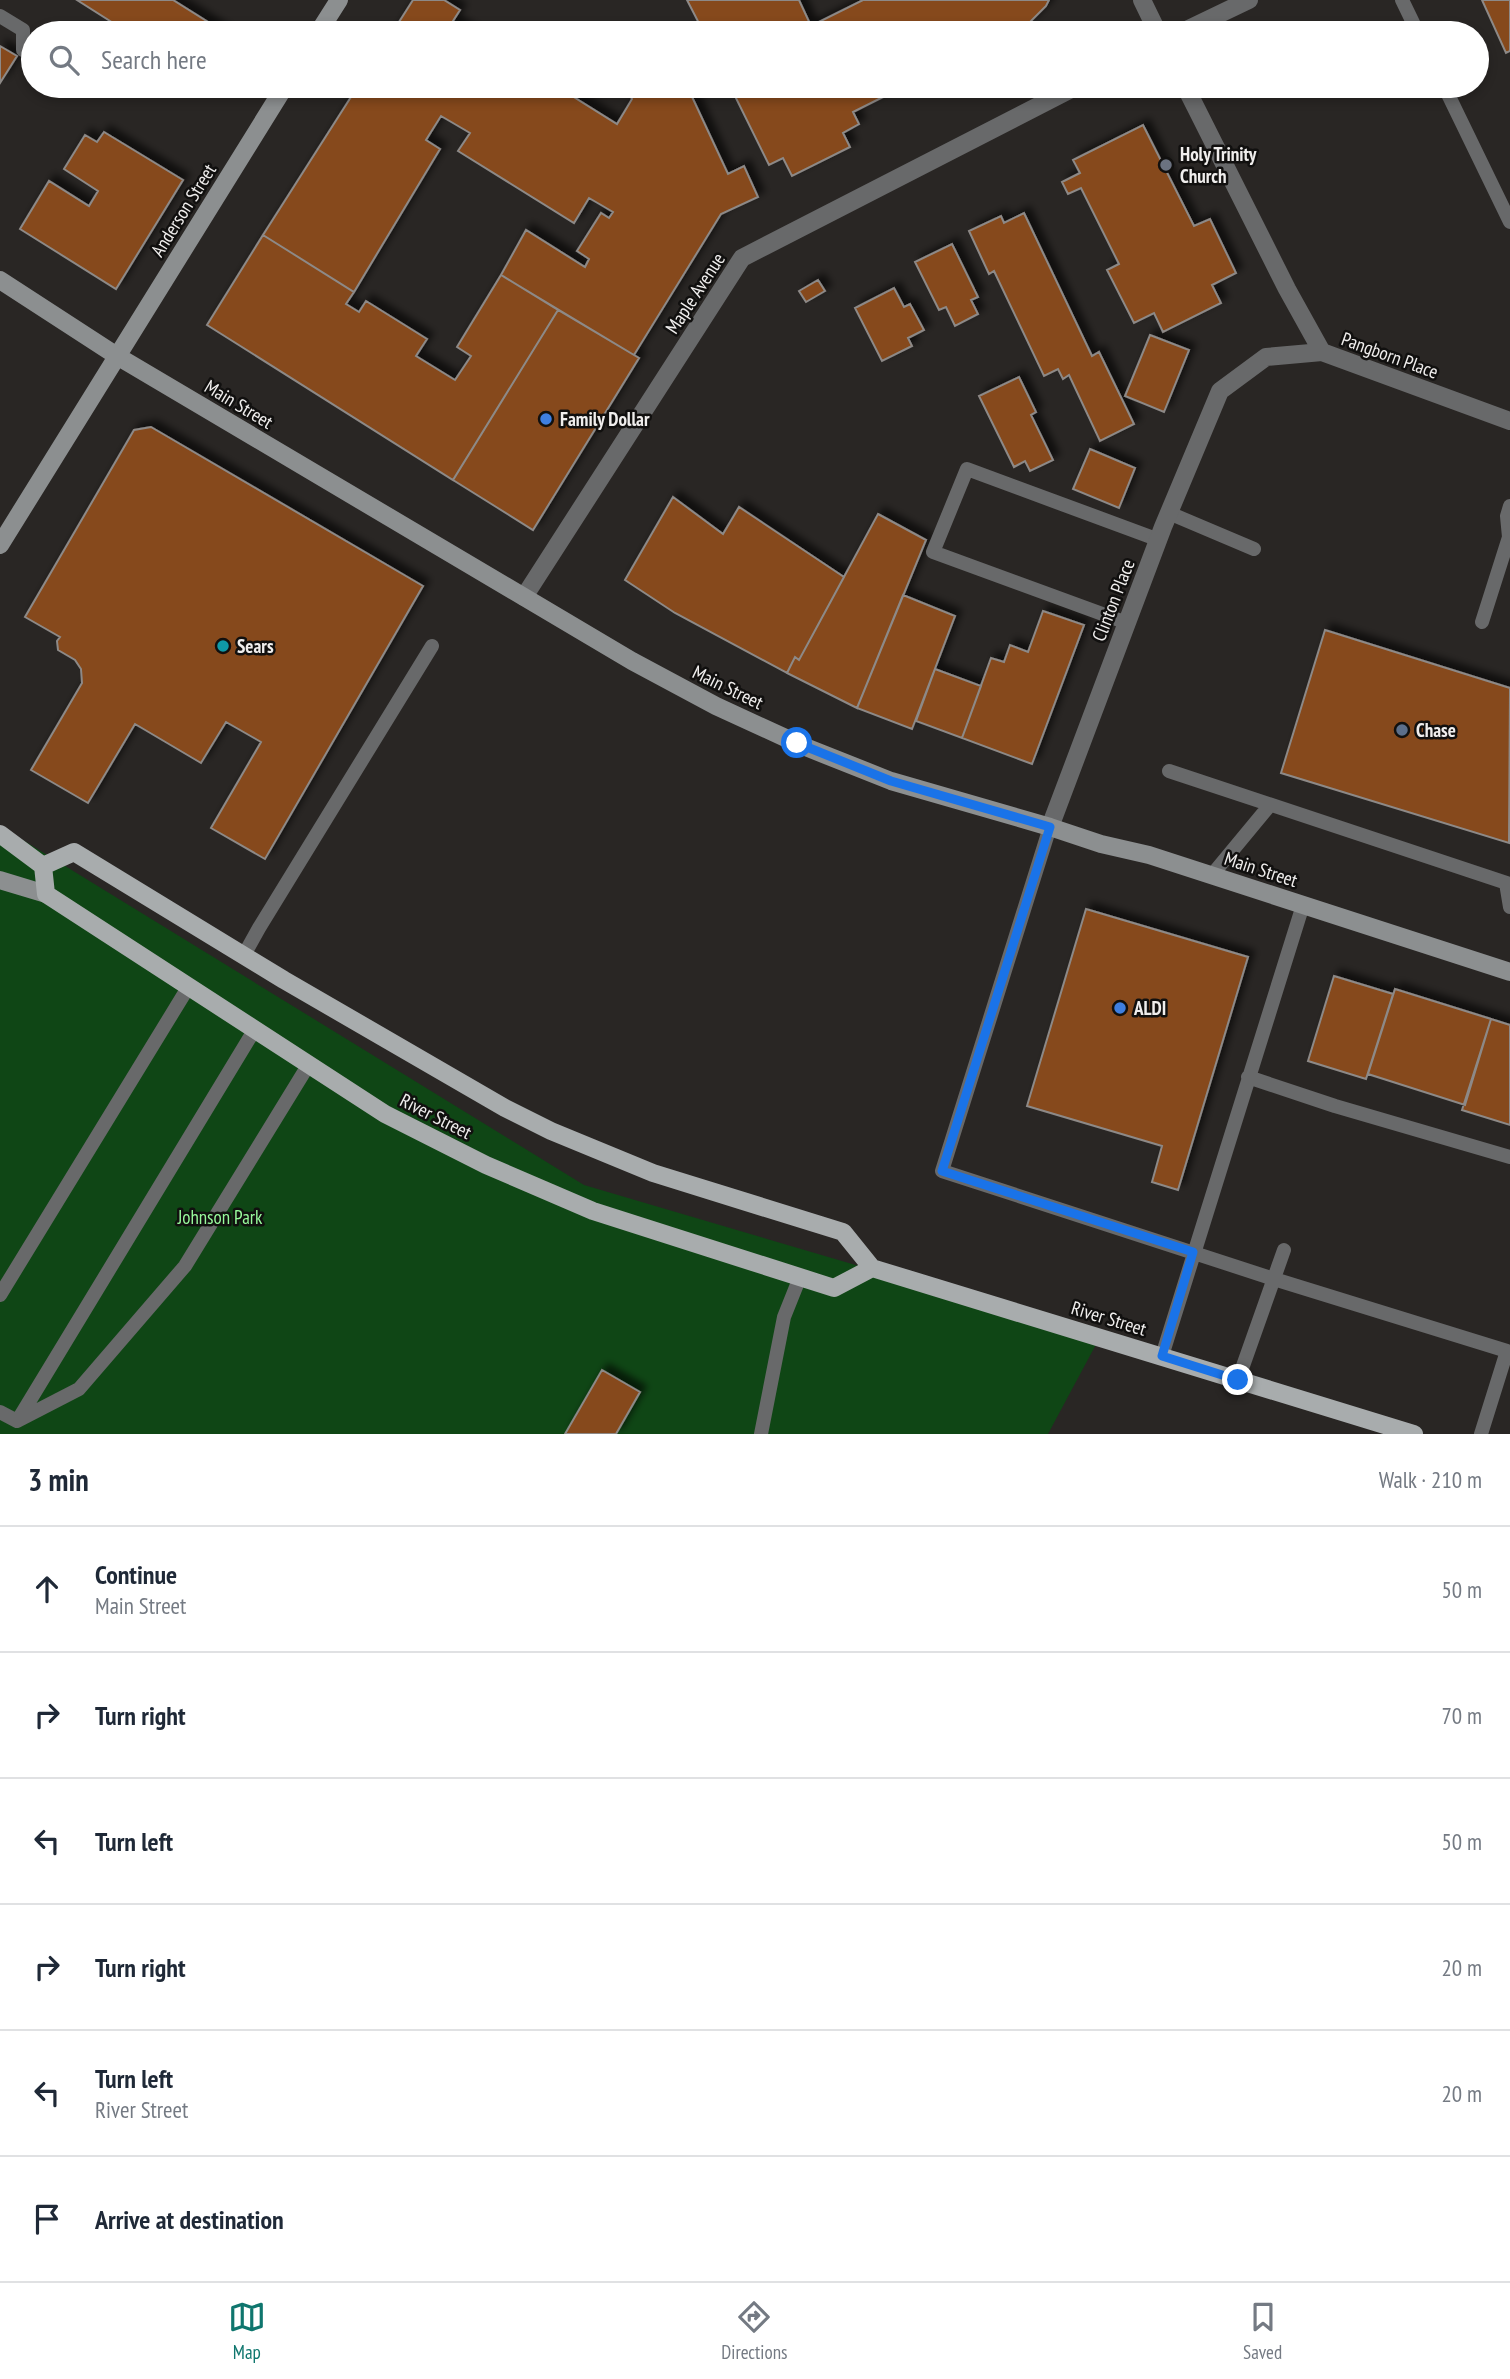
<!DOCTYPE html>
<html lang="en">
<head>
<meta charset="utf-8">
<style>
  body { margin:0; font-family:"PT Sans Narrow",sans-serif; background:#f6f6f7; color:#1f2937 }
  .stop { position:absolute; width:21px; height:21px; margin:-16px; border:5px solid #1a73e8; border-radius:50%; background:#fff }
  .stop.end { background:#1a73e8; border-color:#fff; box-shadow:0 2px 7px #0008 }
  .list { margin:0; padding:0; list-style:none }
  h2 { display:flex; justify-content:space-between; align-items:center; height:91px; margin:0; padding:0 28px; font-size:30px }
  h2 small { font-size:23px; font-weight:400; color:#747a83 }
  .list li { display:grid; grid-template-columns:46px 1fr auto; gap:21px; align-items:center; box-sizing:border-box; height:126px; padding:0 28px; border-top:2px solid #e0e1e3 }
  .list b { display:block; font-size:26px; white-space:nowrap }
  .list p { margin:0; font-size:23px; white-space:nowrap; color:#747a83 }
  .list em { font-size:23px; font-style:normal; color:#747a83 }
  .icon { flex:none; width:38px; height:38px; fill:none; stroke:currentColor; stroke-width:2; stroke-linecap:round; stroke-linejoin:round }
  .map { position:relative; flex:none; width:1510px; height:1434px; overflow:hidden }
  .search { position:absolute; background:#fff; box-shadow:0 4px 10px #0003; left:21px; right:21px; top:21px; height:77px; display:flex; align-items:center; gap:18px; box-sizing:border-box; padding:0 24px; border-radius:38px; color:#747a83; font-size:26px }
  .sheet { height:847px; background:#fff }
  nav { display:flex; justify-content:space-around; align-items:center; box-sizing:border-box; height:98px; border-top:2px solid #e0e1e3; background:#fff; font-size:19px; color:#747a83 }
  nav a { display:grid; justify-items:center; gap:4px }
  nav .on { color:#0f766e }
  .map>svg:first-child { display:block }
  .green { fill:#0f4615 }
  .building { fill:#86491a; stroke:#8d8987; stroke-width:2; filter:url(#shadow) }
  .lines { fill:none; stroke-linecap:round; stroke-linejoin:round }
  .lane { stroke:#68696a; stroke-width:14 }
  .street { stroke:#68696a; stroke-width:18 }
  .secondary { stroke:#8c8f90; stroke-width:18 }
  .primary { stroke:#a8acad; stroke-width:18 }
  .route { stroke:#1a73e8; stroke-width:9 }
  .worship-dot { fill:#6b7280; stroke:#11100f; stroke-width:2.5 }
  .shop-dot { fill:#3f7fe0; stroke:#11100f; stroke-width:2.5 }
  .culture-dot { fill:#0f9aa8; stroke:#11100f; stroke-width:2.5 }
  .service-dot { fill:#5c6f8a; stroke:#11100f; stroke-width:2.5 }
  .labels { text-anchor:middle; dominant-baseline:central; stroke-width:5; stroke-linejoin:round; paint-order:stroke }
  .poi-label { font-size:19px; font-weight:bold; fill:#f0eeed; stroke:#11100f; text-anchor:start }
  .street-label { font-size:19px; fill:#f0eeed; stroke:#11100f }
  .park-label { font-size:19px; fill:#98fa9c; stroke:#11100f }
</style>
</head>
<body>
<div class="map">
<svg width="1510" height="1434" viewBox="0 0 1510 1434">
  <defs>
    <filter id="shadow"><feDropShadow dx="6" dy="-6" stdDeviation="3.5" flood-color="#0009"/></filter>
  </defs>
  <rect width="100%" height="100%" fill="#292624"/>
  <path class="green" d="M 0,826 L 584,1185 L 1100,1337 L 1048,1434 L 0,1434 Z"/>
  <path class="building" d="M 77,0 L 173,0 L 224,32 L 129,33 Z
    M 413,0 L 444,0 L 460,10 L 453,21 L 472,33 L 392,33 Z
    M 687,0 L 799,0 L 811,26 L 863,0 L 1049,0 L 1046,6 L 1029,23 L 1009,33 L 704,33 Z
    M 1482,0 L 1510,0 L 1510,51 L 1506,53 Z
    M 0,46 L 17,56 L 0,83 Z
    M 358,86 L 556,86 L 617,124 L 632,99 L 626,86 L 687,86 L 728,174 L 744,166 L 758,197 L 721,214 L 634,355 L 501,275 L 526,230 L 585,267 L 589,259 L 577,251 L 601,213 L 609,218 L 613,212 L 589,198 L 574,223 L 458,151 L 470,133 L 441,116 L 426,140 L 440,149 L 354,292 L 263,235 Z
    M 730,86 L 905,86 L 853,112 L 859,124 L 843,133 L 850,147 L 792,176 L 783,158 L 769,165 Z
    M 1143,125 L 1194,226 L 1210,219 L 1236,273 L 1212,285 L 1221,303 L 1163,332 L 1154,313 L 1134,323 L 1107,270 L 1119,264 L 1081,188 L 1068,194 L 1062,182 L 1080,173 L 1073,160 Z
    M 104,132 L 183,180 L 116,289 L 20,229 L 49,181 L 89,206 L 98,191 L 64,169 L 85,135 L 97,142 Z
    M 1024,213 L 1092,356 L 1099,352 L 1134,424 L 1100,441 L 1069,375 L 1063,379 L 1058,369 L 1044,376 L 994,271 L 989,274 L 969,231 L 1001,216 L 1004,223 Z
    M 263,235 L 354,292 L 346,304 L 359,312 L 366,301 L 427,339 L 416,356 L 455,380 L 471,356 L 457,347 L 501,275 L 558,310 L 453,480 L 207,325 Z
    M 952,244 L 978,297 L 971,300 L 978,314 L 955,326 L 946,307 L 939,310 L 915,262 Z
    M 818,280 L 825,291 L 806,302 L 799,291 Z
    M 894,288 L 904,307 L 910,304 L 924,330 L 908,338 L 912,346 L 882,361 L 855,308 Z
    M 558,310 L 639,358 L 533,530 L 453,480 Z
    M 1150,335 L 1189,350 L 1164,412 L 1125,396 Z
    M 1019,377 L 1036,412 L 1031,415 L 1053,460 L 1030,471 L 1025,461 L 1014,467 L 979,396 Z
    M 151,427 L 423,586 L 265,859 L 211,828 L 261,742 L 226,722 L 201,763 L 135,724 L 88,803 L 31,770 L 82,683 L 81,669 L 75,660 L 58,650 L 57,641 L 60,637 L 25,617 L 134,430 Z
    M 1090,449 L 1135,468 L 1119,508 L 1073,489 Z
    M 673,497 L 723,534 L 739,507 L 844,577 L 799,660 L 795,657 L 787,673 L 675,613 L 625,580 Z
    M 878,514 L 926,540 L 857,708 L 787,673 L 795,657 L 799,660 Z
    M 903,595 L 955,616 L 912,729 L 857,708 Z
    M 1043,611 L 1084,625 L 1032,764 L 962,738 L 991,658 L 1004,662 L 1010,645 L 1028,652 Z
    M 1325,630 L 1510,688 L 1509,843 L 1281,773 Z
    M 935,669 L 981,686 L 962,738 L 916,721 Z
    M 1086,909 L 1248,957 L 1178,1190 L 1152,1182 L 1162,1146 L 1027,1106 Z
    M 1334,976 L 1393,994 L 1366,1079 L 1308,1061 Z
    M 1395,989 L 1491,1019 L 1465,1105 L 1368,1074 Z
    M 1491,1019 L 1510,1025 L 1510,1125 L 1462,1110 Z
    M 602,1370 L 640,1392 L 616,1434 L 565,1434 Z"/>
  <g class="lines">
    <path class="lane" d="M 1402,0 L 1418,33
      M 0,16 L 23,30 L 23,50
      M 1444,86 L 1510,222
      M 1169,513 L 1254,549
      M 1482,622 L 1509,537 L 1507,516 L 1510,506
      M 1127,623 L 933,552 L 967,469 L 1159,540
      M 1169,771 L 1510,884
      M 1050,827 L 942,1171 L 1274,1279 L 1507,1351 L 1481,1434
      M 1212,875 L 1270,805
      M 1506,883 L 1510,907
      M 244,955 L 259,928 L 432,646
      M 1248,1077 L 1335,1106 L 1510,1157
      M 0,1295 L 189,986
      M 1162,1356 L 1303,905
      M 1238,1380 L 1284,1250
      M 0,1412 L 17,1421
      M 18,1420 L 255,1029
      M 17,1421 L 79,1389 L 185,1266 L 309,1064
      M 761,1434 L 784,1317 L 800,1277"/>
    <path class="street" d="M 1142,0 L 1158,33
      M 1180,33 L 1249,0
      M 1185,86 L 1287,289 L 1322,352
      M 524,597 L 742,258 L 1077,86
      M 1050,827 L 1163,527 L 1220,391 L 1266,357 L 1322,352 L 1510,421"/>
    <path class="secondary" d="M 318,33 L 339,0
      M 0,280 L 117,356 L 632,661 L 716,706 L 803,746 L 891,781 L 1050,827 L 1101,844 L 1149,855 L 1510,972
      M 0,545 L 285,86
      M 0,880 L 46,894"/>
    <path class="primary" d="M 0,834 L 43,866 L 46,894 L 385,1114 L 486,1165 L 593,1211 L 834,1288 L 872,1268
      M 43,866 L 74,852 L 284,980 L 505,1108 L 551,1131 L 653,1173 L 843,1232 L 872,1268 L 1414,1434"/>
  </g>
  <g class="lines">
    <path class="route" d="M 797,743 L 891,781 L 1050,827 L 942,1171 L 1193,1252 L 1162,1356 L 1238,1380"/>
  </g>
  <circle class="worship-dot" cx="1166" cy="165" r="7"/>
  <g class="shop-dot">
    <circle cx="546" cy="419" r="7"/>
    <circle cx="1120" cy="1008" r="7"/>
  </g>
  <circle class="culture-dot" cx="223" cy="646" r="7"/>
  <circle class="service-dot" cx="1402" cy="730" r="7"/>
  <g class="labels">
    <g class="poi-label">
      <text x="1180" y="154">Holy Trinity<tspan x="1180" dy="22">Church</tspan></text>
      <text x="560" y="419">Family Dollar</text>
      <text x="237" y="646">Sears</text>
      <text x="1416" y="730">Chase</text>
      <text x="1134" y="1008">ALDI</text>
    </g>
    <g class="street-label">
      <text transform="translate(183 210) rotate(-58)">Anderson Street</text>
      <text transform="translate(695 293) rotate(-57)">Maple Avenue</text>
      <text transform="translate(1390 355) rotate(20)">Pangborn Place</text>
      <text transform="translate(239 404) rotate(31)">Main Street</text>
      <text transform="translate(1113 600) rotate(-69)">Clinton Place</text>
      <text transform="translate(728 687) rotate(26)">Main Street</text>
      <text transform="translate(1261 869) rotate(18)">Main Street</text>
      <text transform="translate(436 1116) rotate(27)">River Street</text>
      <text transform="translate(1109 1318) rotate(17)">River Street</text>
    </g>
    <g class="park-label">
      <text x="220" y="1217">Johnson Park</text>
    </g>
  </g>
</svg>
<div class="stop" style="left:797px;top:743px"></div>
<div class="stop end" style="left:1238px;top:1380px"></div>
<div class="search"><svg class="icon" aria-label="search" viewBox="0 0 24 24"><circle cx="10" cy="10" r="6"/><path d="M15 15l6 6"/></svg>Search here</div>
</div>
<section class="sheet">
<h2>3 min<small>Walk · 210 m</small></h2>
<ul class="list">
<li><svg class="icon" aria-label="ahead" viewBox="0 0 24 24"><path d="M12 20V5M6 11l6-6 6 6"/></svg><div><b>Continue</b><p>Main Street</p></div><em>50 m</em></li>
<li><svg class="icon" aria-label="right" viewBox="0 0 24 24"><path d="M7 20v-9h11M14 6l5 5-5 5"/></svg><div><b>Turn right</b></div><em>70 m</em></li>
<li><svg class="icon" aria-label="left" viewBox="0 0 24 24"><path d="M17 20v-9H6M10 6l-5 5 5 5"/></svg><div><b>Turn left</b></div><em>50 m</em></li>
<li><svg class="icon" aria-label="right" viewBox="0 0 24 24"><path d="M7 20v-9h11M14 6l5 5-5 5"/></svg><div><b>Turn right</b></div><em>20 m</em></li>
<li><svg class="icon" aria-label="left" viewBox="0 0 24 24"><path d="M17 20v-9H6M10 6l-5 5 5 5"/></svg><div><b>Turn left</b><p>River Street</p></div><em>20 m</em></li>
<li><svg class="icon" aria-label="arrive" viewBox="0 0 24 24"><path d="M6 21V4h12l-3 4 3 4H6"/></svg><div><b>Arrive at destination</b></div></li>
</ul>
</section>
<nav>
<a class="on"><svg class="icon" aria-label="map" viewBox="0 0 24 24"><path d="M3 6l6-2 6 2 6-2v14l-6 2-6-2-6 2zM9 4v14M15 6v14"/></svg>Map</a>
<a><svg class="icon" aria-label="directions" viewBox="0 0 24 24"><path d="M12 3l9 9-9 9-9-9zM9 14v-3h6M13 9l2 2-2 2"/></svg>Directions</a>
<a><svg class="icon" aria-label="saved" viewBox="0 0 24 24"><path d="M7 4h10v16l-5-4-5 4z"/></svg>Saved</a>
</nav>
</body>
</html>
